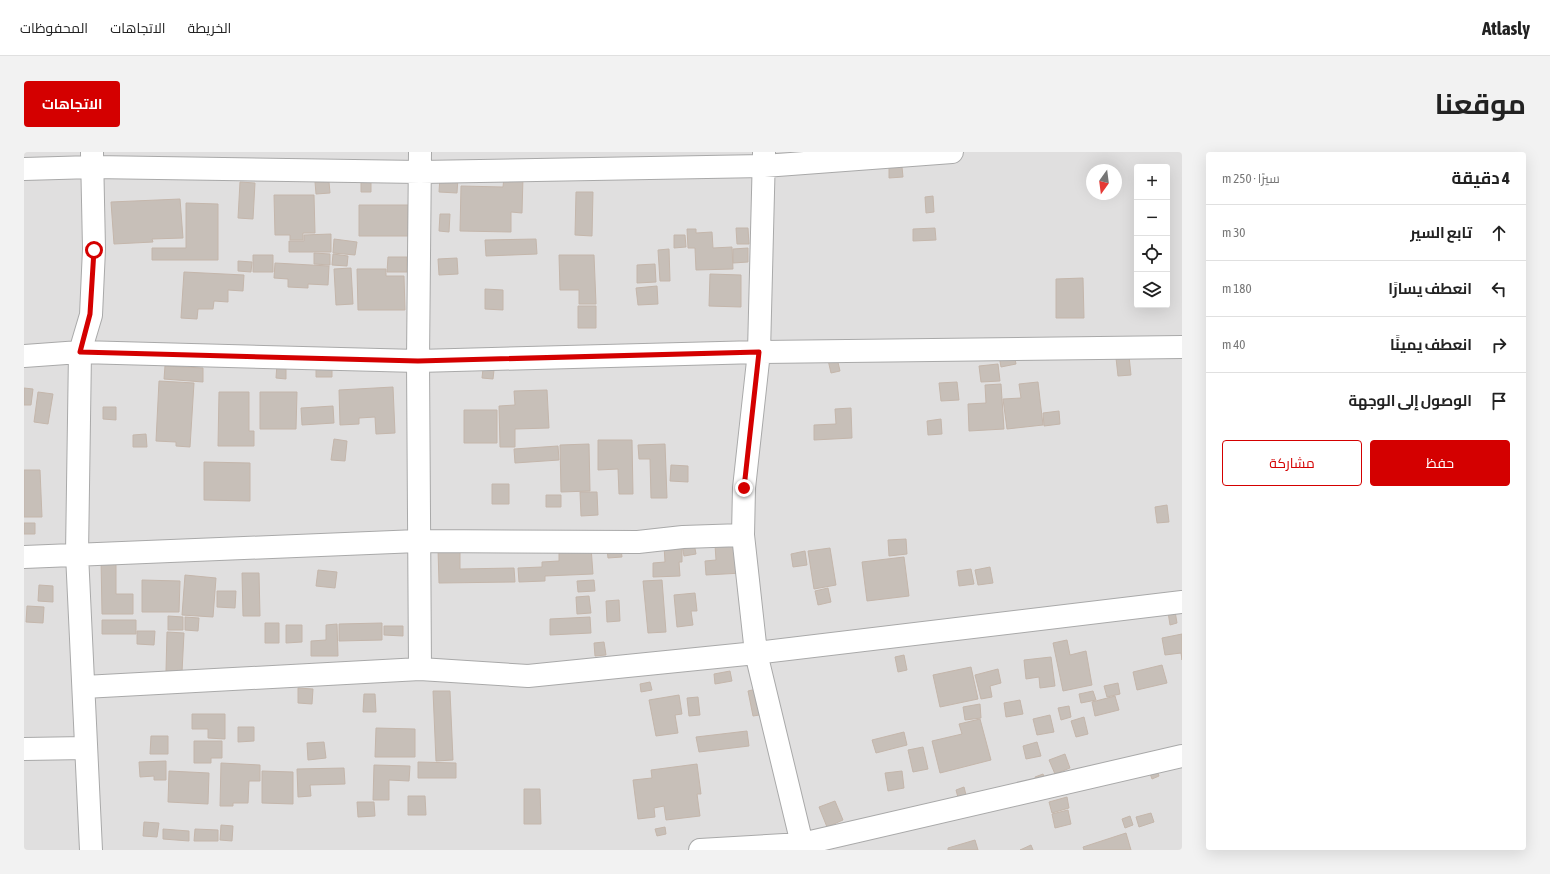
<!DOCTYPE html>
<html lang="ar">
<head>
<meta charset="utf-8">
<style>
  body { margin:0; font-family:"Asap Condensed",Cairo,sans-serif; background:#f2f2f2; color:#222; direction:rtl }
  .controls { position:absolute; right:12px; top:12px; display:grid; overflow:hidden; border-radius:4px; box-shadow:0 4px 16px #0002 }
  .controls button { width:36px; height:36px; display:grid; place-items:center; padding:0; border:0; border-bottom:1px solid #e0e0e0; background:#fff; color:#222; font:20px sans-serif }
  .compass { position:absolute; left:1062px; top:12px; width:36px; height:36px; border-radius:50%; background:#fff; box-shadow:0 4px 16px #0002; rotate:194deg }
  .stop { position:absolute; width:12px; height:12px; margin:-9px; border:3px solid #d40000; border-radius:50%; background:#fff }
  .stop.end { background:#d40000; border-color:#fff; box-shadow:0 1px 4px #0008 }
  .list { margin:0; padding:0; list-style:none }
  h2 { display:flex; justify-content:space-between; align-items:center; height:52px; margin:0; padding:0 16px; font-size:17px }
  h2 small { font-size:13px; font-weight:400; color:#767676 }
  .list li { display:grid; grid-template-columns:26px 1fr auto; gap:12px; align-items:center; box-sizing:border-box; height:56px; padding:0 16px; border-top:1px solid #e0e0e0 }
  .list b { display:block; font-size:15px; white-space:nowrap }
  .list em { font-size:13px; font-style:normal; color:#767676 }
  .actions { display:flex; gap:8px; padding:12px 16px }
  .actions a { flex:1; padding:9px 0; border:1px solid #d40000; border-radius:4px; text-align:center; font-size:14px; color:#d40000 }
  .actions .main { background:#d40000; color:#fff }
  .icon { flex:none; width:22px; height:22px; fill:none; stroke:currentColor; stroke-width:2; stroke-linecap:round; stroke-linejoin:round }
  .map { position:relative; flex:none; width:1158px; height:698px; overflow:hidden; direction:ltr; border-radius:4px }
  header { display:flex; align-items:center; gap:24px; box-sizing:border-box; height:56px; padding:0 20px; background:#fff; border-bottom:1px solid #e0e0e0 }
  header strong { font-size:19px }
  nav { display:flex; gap:22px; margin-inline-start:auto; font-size:14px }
  .intro { display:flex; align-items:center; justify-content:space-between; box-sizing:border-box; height:96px; padding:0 24px }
  h1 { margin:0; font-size:28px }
  .button { padding:10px 18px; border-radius:4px; background:#d40000; color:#fff; font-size:14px; font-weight:700 }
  main { display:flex; gap:24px; padding:0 24px }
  aside { flex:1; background:#fff; border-radius:4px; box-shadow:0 4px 16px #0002 }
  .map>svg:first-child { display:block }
  .residential { fill:#e0dfdf; fill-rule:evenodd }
  .building { fill:#c7bfb8; stroke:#c4b6ab }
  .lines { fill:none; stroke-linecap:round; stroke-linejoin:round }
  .street-casing { stroke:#a9a9a9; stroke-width:24 }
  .street { stroke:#fff; stroke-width:22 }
  .route { stroke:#d40000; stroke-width:5 }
</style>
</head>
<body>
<header>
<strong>Atlasly</strong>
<nav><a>الخريطة</a><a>الاتجاهات</a><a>المحفوظات</a></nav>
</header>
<div class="intro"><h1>موقعنا</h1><a class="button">الاتجاهات</a></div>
<main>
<aside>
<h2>4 دقيقة<small>سيرًا · 250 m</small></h2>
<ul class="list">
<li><svg class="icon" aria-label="ahead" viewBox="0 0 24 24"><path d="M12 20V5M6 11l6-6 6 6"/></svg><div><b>تابع السير</b></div><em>30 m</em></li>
<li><svg class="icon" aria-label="left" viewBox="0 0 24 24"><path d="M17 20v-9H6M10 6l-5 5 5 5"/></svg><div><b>انعطف يسارًا</b></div><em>180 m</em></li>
<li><svg class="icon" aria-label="right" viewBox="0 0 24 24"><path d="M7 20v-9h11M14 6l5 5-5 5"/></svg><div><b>انعطف يمينًا</b></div><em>40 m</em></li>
<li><svg class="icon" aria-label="arrive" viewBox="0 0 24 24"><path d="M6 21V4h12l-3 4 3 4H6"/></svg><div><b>الوصول إلى الوجهة</b></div></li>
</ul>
<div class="actions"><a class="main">حفظ</a><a>مشاركة</a></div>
</aside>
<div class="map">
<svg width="1158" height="698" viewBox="0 0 1158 698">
  <rect width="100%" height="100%" fill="#f2efe9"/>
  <path class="residential" d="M 0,0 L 1158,0 L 1158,698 L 0,698 ZM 1113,15 L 1143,15 L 1143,153 L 1113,153 ZM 1068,18 L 1092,18 L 1092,42 L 1068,42 Z"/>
  <path class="building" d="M 865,15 L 878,15 L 879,25 L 865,26 Z
    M 416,25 L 434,26 L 433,41 L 415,40 Z
    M 480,25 L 499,25 L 498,61 L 487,60 L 487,80 L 436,79 L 437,34 L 479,35 Z
    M 337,29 L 347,29 L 347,40 L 337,40 Z
    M 216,30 L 231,31 L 229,67 L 214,66 Z
    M 291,30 L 305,30 L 306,41 L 292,42 Z
    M 552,40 L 569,40 L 568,84 L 551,83 Z
    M 250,43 L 290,43 L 291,81 L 279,81 L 279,88 L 266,88 L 266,83 L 251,83 Z
    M 909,44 L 910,60 L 902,61 L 901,45 Z
    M 156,47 L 159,86 L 128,87 L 129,90 L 90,92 L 87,50 Z
    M 162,51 L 194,52 L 194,108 L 128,108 L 128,96 L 162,96 Z
    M 335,53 L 384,53 L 384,84 L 335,84 Z
    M 416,62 L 426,62 L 425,80 L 415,79 Z
    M 712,76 L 724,76 L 725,92 L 713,92 Z
    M 911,76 L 912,88 L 889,89 L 889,77 Z
    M 663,77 L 672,77 L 672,81 L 688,80 L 689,96 L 708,95 L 709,117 L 672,118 L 671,96 L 664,96 Z
    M 307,82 L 307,100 L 265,100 L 265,89 L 280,89 L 280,83 Z
    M 650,83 L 661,83 L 662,95 L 650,96 Z
    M 310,87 L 333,90 L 331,103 L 309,101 Z
    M 512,87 L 513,102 L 462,104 L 461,88 Z
    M 724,96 L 724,110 L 709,111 L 709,97 Z
    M 645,97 L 646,129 L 636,129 L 634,98 Z
    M 290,101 L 306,102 L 306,113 L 290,112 Z
    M 309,102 L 324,104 L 323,114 L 308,113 Z
    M 229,103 L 249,103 L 249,120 L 229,120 Z
    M 535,103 L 570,103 L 572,152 L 555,152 L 555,138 L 536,138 Z
    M 364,105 L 383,105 L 383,120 L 363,120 Z
    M 433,106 L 434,122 L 415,123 L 414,107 Z
    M 214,109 L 228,110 L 227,120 L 214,119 Z
    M 251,111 L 305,114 L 304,133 L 284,132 L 284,136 L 264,135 L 264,127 L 250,126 Z
    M 631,112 L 632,130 L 613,131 L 613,113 Z
    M 327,116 L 329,152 L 312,153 L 310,117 Z
    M 333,117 L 362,117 L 362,124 L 380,124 L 381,158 L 334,158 Z
    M 160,120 L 220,123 L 219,139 L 204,138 L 204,150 L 190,149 L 189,157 L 174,157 L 173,167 L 157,166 Z
    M 686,122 L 717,123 L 717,155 L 685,154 Z
    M 1059,126 L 1060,166 L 1032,166 L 1032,127 Z
    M 633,134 L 634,152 L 614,153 L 612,136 Z
    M 461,137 L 479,138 L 479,158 L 461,157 Z
    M 554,154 L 572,154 L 572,176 L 554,176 Z
    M 990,202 L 992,212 L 977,215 L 975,204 Z
    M 1105,204 L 1107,223 L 1094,224 L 1092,206 Z
    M 813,206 L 816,219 L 807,221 L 804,208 Z
    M 292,211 L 308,212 L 308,225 L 292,225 Z
    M 253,212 L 262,212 L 262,227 L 252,226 Z
    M 974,212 L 976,229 L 957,230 L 955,214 Z
    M 141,214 L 179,216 L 179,230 L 140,227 Z
    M 459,217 L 470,218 L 469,227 L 458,226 Z
    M 135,229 L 170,231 L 166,295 L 152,294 L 152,290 L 132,289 Z
    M 933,230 L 935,248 L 917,249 L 915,231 Z
    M 1014,230 L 1019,273 L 983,277 L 979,247 L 997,246 L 995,232 Z
    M 977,232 L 980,277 L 945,279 L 944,252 L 962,251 L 961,233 Z
    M 369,235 L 371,281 L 352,282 L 351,265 L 335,266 L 335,272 L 316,273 L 315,238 Z
    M 0,236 L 9,237 L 7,253 L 0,253 Z
    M 523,238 L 525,276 L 491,277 L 491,295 L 476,295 L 475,254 L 491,253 L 490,239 Z
    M 14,240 L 29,242 L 24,272 L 10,270 Z
    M 195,240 L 225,240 L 225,279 L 230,279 L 230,294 L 194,294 Z
    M 236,240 L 273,240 L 272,277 L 236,277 Z
    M 309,254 L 310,271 L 278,273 L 277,256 Z
    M 79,255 L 92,255 L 92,268 L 79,267 Z
    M 827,256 L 828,286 L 790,288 L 790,273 L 812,272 L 811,257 Z
    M 440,258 L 473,258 L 473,291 L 440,291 Z
    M 1035,259 L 1036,272 L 1020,274 L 1019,261 Z
    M 917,267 L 918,282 L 904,283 L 903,269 Z
    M 122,282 L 123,295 L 109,295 L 109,283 Z
    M 310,287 L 323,289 L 321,309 L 307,308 Z
    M 574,288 L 608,288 L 609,342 L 595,342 L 594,317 L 574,318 Z
    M 565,292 L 566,339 L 537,340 L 536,293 Z
    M 641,292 L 643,346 L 627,346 L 626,307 L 615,307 L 614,293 Z
    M 534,294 L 535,308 L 491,311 L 490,297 Z
    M 180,310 L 226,311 L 226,349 L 180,348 Z
    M 647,313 L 664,314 L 664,330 L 646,329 Z
    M 0,318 L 16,318 L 18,365 L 0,365 Z
    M 468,332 L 485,332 L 485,352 L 468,352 Z
    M 556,340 L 573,340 L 574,363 L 557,364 Z
    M 522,343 L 537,343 L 537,355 L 522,355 Z
    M 1143,353 L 1145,370 L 1133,371 L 1131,355 Z
    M 0,371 L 11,371 L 11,382 L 0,382 Z
    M 882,387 L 883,402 L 865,404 L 864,388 Z
    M 670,391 L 672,402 L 660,404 L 658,393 Z
    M 715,391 L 718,421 L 682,423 L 681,409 L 692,408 L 691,393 Z
    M 640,394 L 658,394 L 658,410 L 655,410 L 656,424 L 629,425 L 629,411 L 641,410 Z
    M 567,395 L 569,422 L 521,424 L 521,429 L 495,430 L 494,416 L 518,415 L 518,410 L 535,409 L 535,397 Z
    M 806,396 L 812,433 L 790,437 L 784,399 Z
    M 414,397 L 436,397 L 436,417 L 490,416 L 491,430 L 415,431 Z
    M 583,397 L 597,397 L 598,405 L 584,406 Z
    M 781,399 L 783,413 L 769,415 L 767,402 Z
    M 92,405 L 92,442 L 109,442 L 109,462 L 78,462 L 77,406 Z
    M 880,405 L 885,444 L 843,449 L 838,410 Z
    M 966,415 L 969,431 L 954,433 L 951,418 Z
    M 947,417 L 950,432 L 935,434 L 933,419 Z
    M 294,418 L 313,420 L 311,436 L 292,434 Z
    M 218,421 L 235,421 L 236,464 L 219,464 Z
    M 161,423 L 192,426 L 189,465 L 158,463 Z
    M 118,428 L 156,429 L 155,460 L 118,460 Z
    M 570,428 L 571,439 L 554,440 L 553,429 Z
    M 638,428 L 642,480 L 624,481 L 619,429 Z
    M 15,433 L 29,434 L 29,450 L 14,449 Z
    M 804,436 L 807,450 L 794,453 L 791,439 Z
    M 193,439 L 212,439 L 211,456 L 193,455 Z
    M 671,441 L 673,459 L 667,459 L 669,473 L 653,475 L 650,443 Z
    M 565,444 L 567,461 L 553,462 L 552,445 Z
    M 595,448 L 596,469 L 583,470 L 582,449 Z
    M 3,454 L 20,455 L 19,471 L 2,470 Z
    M 1151,459 L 1153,471 L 1146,473 L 1144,460 Z
    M 144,464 L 159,465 L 159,478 L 144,478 Z
    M 161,465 L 175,466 L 174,479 L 161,478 Z
    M 566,465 L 567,481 L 526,483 L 526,467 Z
    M 78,468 L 112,468 L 112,482 L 78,482 Z
    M 241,471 L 255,471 L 255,491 L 241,491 Z
    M 358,471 L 358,488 L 315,489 L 315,472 Z
    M 313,472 L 314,504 L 287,504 L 287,489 L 302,488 L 302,473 Z
    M 262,473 L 278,473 L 278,490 L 262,491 Z
    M 360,474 L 379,474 L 379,484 L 360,483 Z
    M 113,479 L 131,479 L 130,493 L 113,492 Z
    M 143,480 L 160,481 L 158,520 L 142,519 Z
    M 1158,482 L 1158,508 L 1157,501 L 1141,503 L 1138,486 Z
    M 1043,488 L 1046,503 L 1062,499 L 1068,533 L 1039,539 L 1029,491 Z
    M 580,490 L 582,503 L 571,504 L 570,491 Z
    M 880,503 L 883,518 L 874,520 L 871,505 Z
    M 1027,505 L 1031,534 L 1016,536 L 1015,525 L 1002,527 L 1000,508 Z
    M 1138,513 L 1143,531 L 1113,538 L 1109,520 Z
    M 947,515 L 954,547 L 916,555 L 909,523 Z
    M 974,517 L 977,531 L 966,534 L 968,545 L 957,547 L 951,523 Z
    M 706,519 L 708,529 L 691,532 L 690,522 Z
    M 626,530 L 628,538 L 617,540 L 616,532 Z
    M 1094,531 L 1096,542 L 1083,545 L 1080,534 Z
    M 274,536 L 289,537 L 288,552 L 274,551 Z
    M 737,536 L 742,562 L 729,564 L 724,539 Z
    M 409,539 L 426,539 L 429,608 L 412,609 Z
    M 1069,539 L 1072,548 L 1057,551 L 1055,542 Z
    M 340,542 L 351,542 L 352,560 L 339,560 Z
    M 655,543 L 658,562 L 651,563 L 654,581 L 632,584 L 625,548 Z
    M 1091,544 L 1095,558 L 1071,564 L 1068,550 Z
    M 674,545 L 676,563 L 665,564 L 663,546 Z
    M 996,548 L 999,562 L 982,565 L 980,551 Z
    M 956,552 L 957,566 L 941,568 L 939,555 Z
    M 1045,554 L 1047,565 L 1037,568 L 1034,556 Z
    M 168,562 L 201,562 L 201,587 L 184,586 L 184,577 L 168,577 Z
    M 1026,563 L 1030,580 L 1013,583 L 1009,567 Z
    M 1060,565 L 1064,582 L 1052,585 L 1047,569 Z
    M 956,567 L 967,608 L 916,621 L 908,589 L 938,582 L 935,572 Z
    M 214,575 L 230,575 L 230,589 L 214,590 Z
    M 352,576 L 391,577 L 391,605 L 351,605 Z
    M 723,579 L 725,594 L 675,600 L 672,585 Z
    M 880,580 L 883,593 L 852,601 L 848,588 Z
    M 127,584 L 144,584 L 144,602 L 126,602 Z
    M 170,589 L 198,589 L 198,606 L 187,606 L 187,611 L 170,611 Z
    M 300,590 L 302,606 L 284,608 L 283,591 Z
    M 1013,590 L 1017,604 L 1002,607 L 999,594 Z
    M 899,595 L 904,617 L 889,620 L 884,598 Z
    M 1041,602 L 1046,616 L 1031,622 L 1025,608 Z
    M 142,609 L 142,628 L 130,628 L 130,624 L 116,625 L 115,610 Z
    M 394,610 L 432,611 L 432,626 L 394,626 Z
    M 197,611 L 236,613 L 236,629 L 225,629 L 224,651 L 209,651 L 209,654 L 196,654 Z
    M 673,612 L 677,642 L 673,642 L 676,664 L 642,668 L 640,654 L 630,656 L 631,665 L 614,667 L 609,628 L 628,626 L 627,618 Z
    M 350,613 L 386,614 L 385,629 L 365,628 L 365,648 L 349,648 Z
    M 320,616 L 321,632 L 286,633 L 287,644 L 274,645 L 273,617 Z
    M 1132,616 L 1135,624 L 1128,627 L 1125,619 Z
    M 145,619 L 185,621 L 184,652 L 144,650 Z
    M 238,619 L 269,620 L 269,652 L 238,651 Z
    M 878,619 L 880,636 L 864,639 L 861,621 Z
    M 1019,622 L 1022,629 L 1014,633 L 1011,625 Z
    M 940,635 L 943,647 L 935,649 L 932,638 Z
    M 500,637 L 516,637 L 517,672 L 500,672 Z
    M 384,644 L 401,644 L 402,663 L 384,663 Z
    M 1043,645 L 1045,656 L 1028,661 L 1025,650 Z
    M 811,649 L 819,668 L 803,675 L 795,655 Z
    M 333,650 L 350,650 L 351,664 L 334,665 Z
    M 1044,658 L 1047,672 L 1031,676 L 1028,662 Z
    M 1127,661 L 1130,670 L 1115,675 L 1112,665 Z
    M 1106,664 L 1109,673 L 1101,676 L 1098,667 Z
    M 120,670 L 135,671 L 133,685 L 119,684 Z
    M 197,673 L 209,674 L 208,689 L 196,688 Z
    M 641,675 L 642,682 L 633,684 L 631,677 Z
    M 139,677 L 165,679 L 165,689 L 139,687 Z
    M 171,677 L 194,678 L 194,689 L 170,689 Z
    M 1102,681 L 1107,698 L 1060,698 L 1059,695 Z
    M 951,688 L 954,698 L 924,698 L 924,696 Z
    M 1007,693 L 1009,698 L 996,698 Z"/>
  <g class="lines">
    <defs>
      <path id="street" d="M 396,0 L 394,209 L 396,517
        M 740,1 L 735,200 L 720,336 L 719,383 L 732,501 L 778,692
        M 0,17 L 69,15 L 396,20 L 740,14 L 928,0
        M 0,204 L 56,200 L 394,209 L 735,200 L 1158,195
        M 0,405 L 394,389 L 614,390 L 659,385 L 719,383
        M 60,535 L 396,517 L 504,524 L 732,501 L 1158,450
        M 0,597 L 62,596
        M 67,698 L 53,402 L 56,200 L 67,163 L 70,97 L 68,1
        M 676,698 L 778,692 L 1158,604"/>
    </defs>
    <use href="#street" class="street-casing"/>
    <use href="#street" class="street"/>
  </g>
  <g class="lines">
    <path class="route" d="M 70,98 L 66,162 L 56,200 L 394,209 L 735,200 L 720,336"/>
  </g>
</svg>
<div class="controls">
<button>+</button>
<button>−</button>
<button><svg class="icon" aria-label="locate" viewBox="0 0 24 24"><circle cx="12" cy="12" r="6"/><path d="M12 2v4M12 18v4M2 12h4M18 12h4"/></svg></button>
<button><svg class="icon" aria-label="layers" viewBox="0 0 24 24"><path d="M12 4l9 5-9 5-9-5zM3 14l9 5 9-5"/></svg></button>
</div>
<svg class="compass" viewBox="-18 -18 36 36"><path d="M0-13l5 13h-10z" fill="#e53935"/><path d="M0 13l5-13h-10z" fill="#767676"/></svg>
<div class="stop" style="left:70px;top:98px"></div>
<div class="stop end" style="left:720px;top:336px"></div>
</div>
</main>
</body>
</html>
